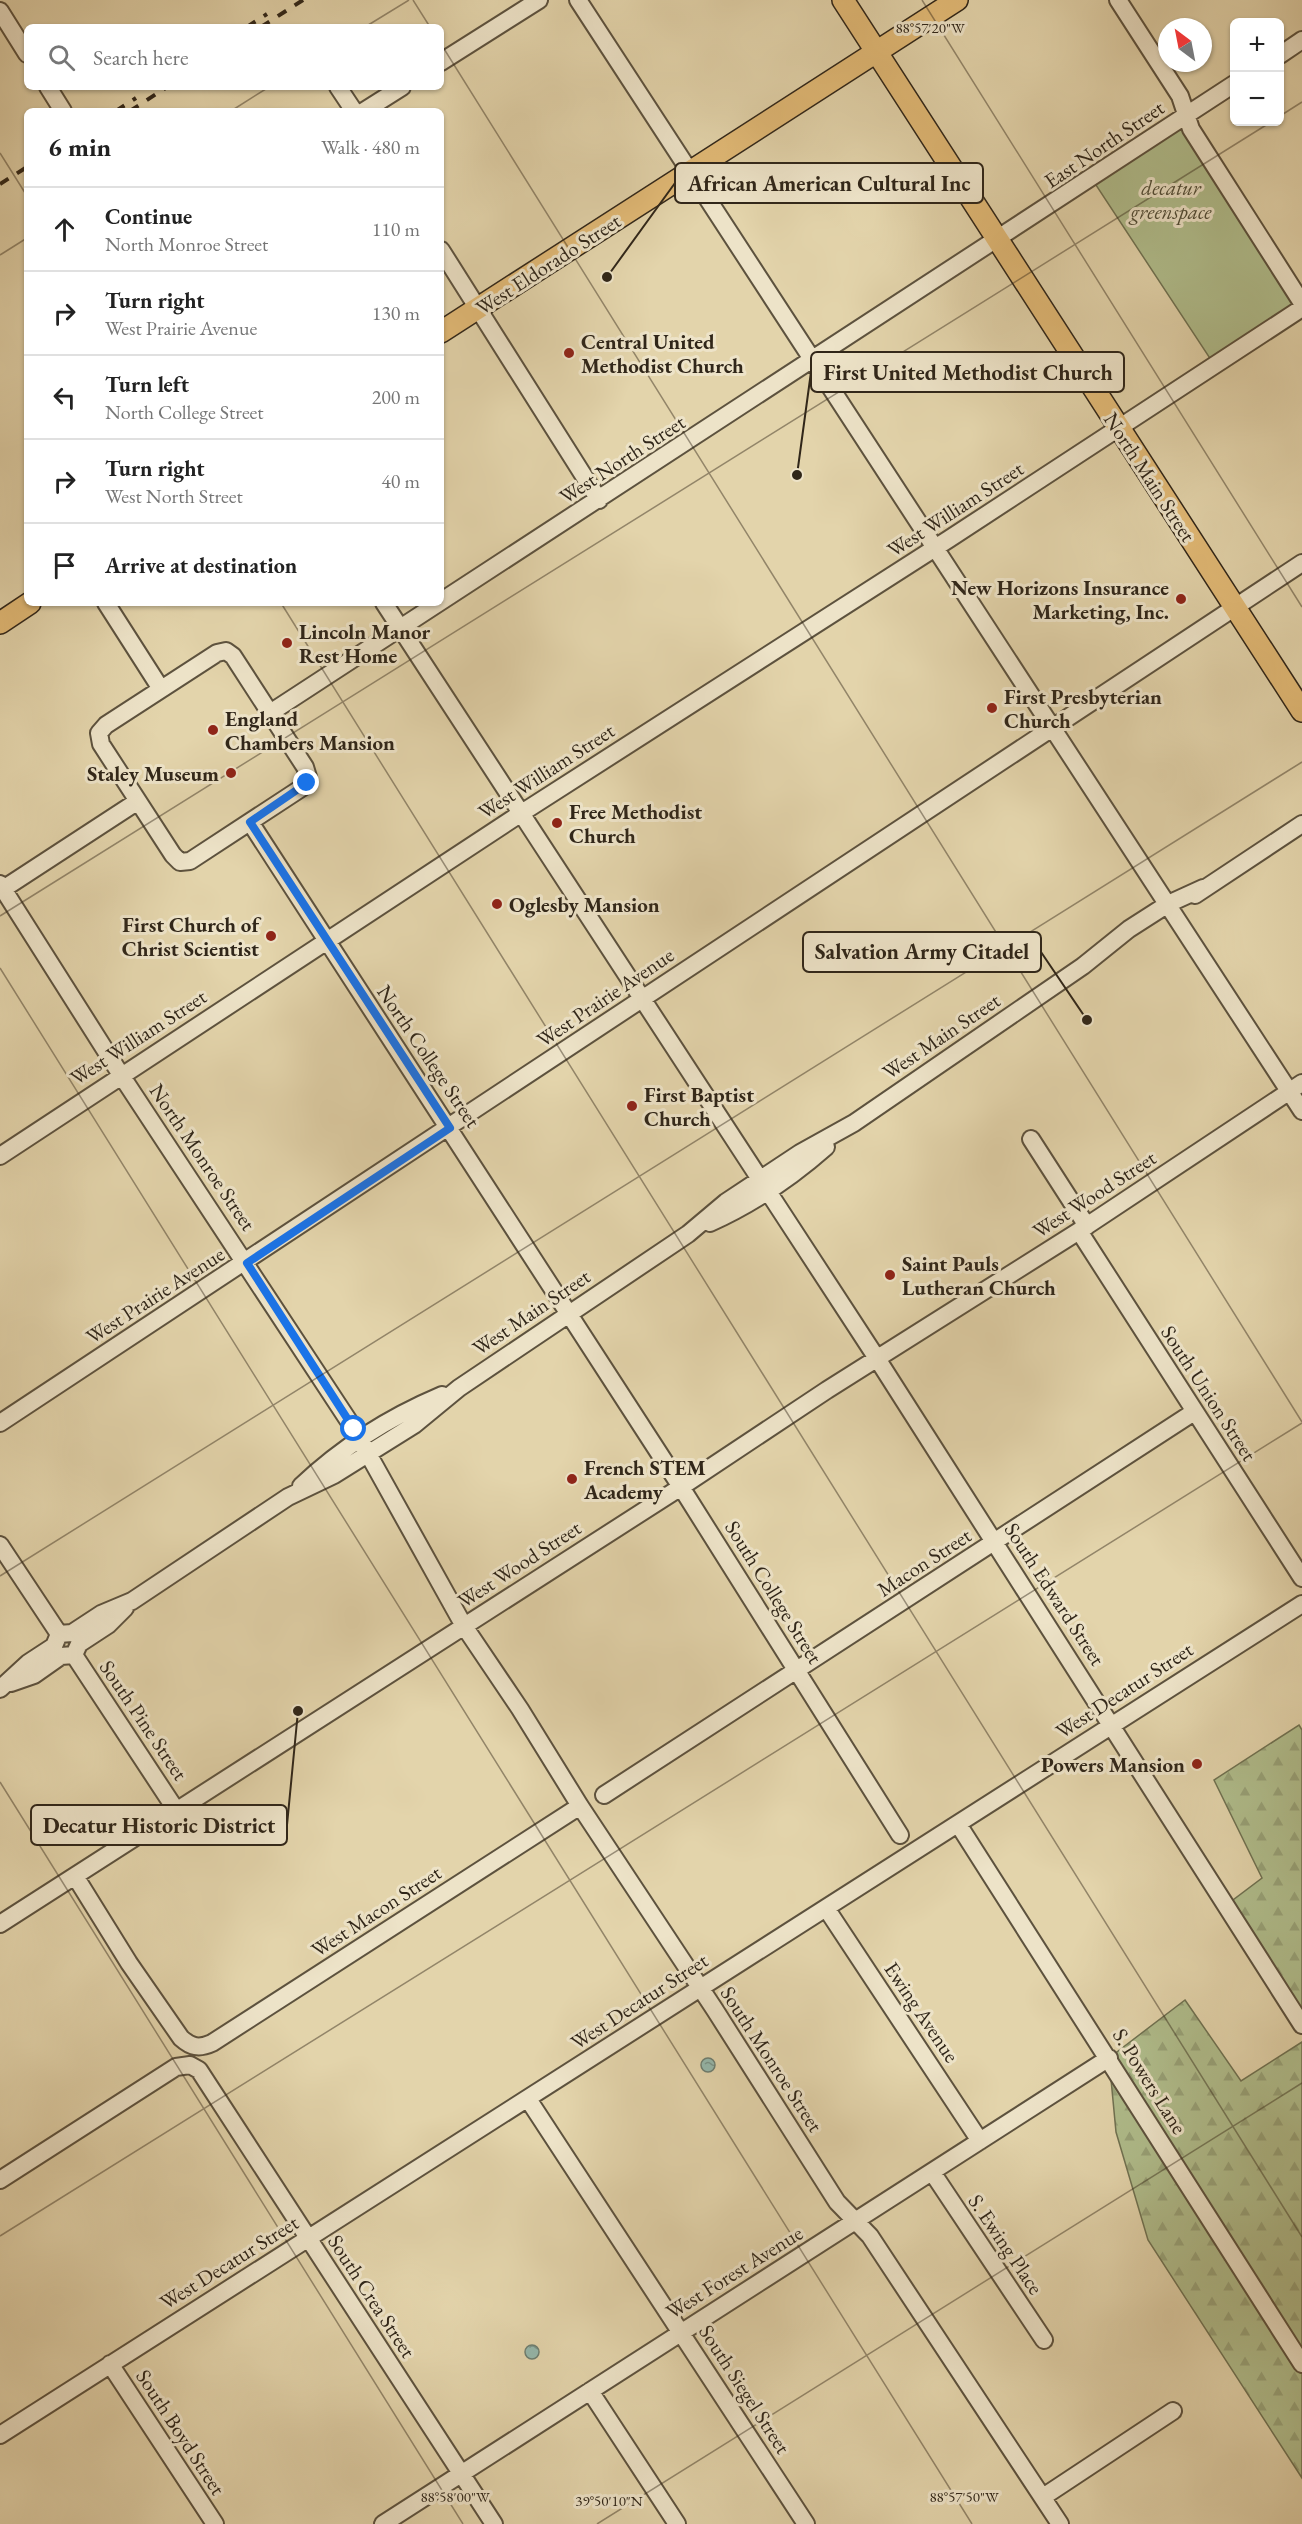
<!DOCTYPE html>
<html lang="en">
<head>
<meta charset="utf-8">
<style>
  body { margin:0; font-family:"EB Garamond",serif; background:#f6f6f6; color:#222 }
  .controls { position:absolute; right:18px; top:18px; display:grid; overflow:hidden; border-radius:9px; box-shadow:0 2px 4px #0004 }
  .controls button { width:54px; height:54px; display:grid; place-items:center; padding:0; border:0; border-bottom:2px solid #e0e0e0; background:#fff; color:#222; font:30px sans-serif }
  .compass { position:absolute; left:1158px; top:18px; width:54px; height:54px; border-radius:50%; background:#fff; box-shadow:0 2px 4px #0004; rotate:328deg }
  .stop { position:absolute; width:18px; height:18px; margin:-14px; border:4px solid #1a73e8; border-radius:50%; background:#fff }
  .stop.end { background:#1a73e8; border-color:#fff; box-shadow:0 2px 6px #0008 }
  .list { margin:0; padding:0; list-style:none }
  h2 { display:flex; justify-content:space-between; align-items:center; height:78px; margin:0; padding:0 24px; font-size:26px }
  h2 small { font-size:20px; font-weight:400; color:#767676 }
  .list li { display:grid; grid-template-columns:39px 1fr auto; gap:18px; align-items:center; box-sizing:border-box; height:84px; padding:0 24px; border-top:2px solid #e0e0e0 }
  .list b { display:block; font-size:22px; white-space:nowrap }
  .list p { margin:0; font-size:20px; white-space:nowrap; color:#767676 }
  .list em { font-size:20px; font-style:normal; color:#767676 }
  .icon { flex:none; width:33px; height:33px; fill:none; stroke:currentColor; stroke-width:2; stroke-linecap:round; stroke-linejoin:round }
  .map { position:relative; flex:none; width:1302px; height:2524px; overflow:hidden }
  .search { position:absolute; background:#fff; box-shadow:0 2px 4px #0004; left:24px; top:24px; width:420px; height:66px; display:flex; align-items:center; gap:15px; box-sizing:border-box; padding:0 21px; border-radius:9px; color:#767676; font-size:22px }
  .panel { position:absolute; background:#fff; box-shadow:0 2px 4px #0004; left:24px; top:108px; width:420px; height:498px; border-radius:9px }
  .map>svg:first-child { display:block }
  .forest { fill:url(#forest-firs); stroke:#707252; stroke-width:1.5 }
  .park { fill:#b0bd8c; stroke:#707252; stroke-width:1.5 }
  .water { fill:url(#water-ripples); stroke:#6d7e71; stroke-width:1.5 }
  .lines { fill:none; stroke-linecap:round; stroke-linejoin:round }
  .minor-casing { stroke:#5d523e; stroke-width:20 }
  .major-casing { stroke:#302619; stroke-width:24 }
  .minor { stroke:#ede3c8; stroke-width:16 }
  .major { stroke:#e2ba76; stroke-width:21 }
  .rail { stroke:#302619; stroke-width:4; stroke-dasharray:10 10; stroke-linecap:butt }
  .route { stroke:#1a73e8; stroke-width:8 }
  .ticks { fill:none; stroke:#302619; stroke-width:1.5; stroke-opacity:0.45 }
  .poi-dot { fill:#8f2418; stroke:#ede3c8; stroke-width:2 }
  .labels { text-anchor:middle; dominant-baseline:central; stroke-width:6; stroke-linejoin:round; paint-order:stroke }
  .street-label { font-size:21px; fill:#302619; stroke:#ede3c8 }
  .park-label { font-size:21px; font-style:italic; fill:#504c36; stroke:#ede3c8 }
  .poi-label { font-size:21px; font-weight:bold; fill:#302619; stroke:#ede3c8; text-anchor:start }
  .ticks-label { font-size:15px; text-anchor:middle; fill:#302619; stroke:#ede3c8; stroke-width:6; stroke-linejoin:round; paint-order:stroke }
  .leader { fill:none; stroke:#302619; stroke-width:2 }
  .callout-dot { fill:#302619; stroke:#ede3c8; stroke-width:2 }
  .callout { fill:#ede3c8; stroke:#302619; stroke-width:2 }
  .callout-label { font-size:22px; text-anchor:middle; font-weight:bold; fill:#302619 }
</style>
</head>
<body>
<div class="map">
<svg width="1302" height="2524" viewBox="0 0 1302 2524">
  <defs>
    <pattern id="forest-firs" width="22" height="20" patternUnits="userSpaceOnUse" patternTransform="scale(1.5)"><rect width="22" height="20" fill="#b0bd8c"/><path d="M5 1l3.5 6h-7zM16 11l3.5 6h-7z" fill="#98a278"/></pattern>
    <pattern id="water-ripples" width="26" height="14" patternUnits="userSpaceOnUse" patternTransform="scale(1.5)"><rect width="26" height="14" fill="#95b8ac"/><path d="M2 4q2-2 4 0t4 0M15 11q2-2 4 0t4 0" fill="none" stroke="#7a958b"/></pattern>
  </defs>
  <rect width="100%" height="100%" fill="#e3d4ab"/>
  <filter id="stains"><feTurbulence type="fractalNoise" baseFrequency=".00333" numOctaves="4"/><feColorMatrix values="0 0 0 0 .2 0 0 0 0 .09 0 0 0 0 .02 0 0 0 .5 -.17"/></filter>
  <radialGradient id="worn" r=".72"><stop offset=".6" stop-color="#630" stop-opacity="0"/><stop offset="1" stop-color="#630" stop-opacity=".3"/></radialGradient>
  <path class="forest" d="M 1299,1725 L 1302,1730 L 1302,2023 L 1233,1900 L 1262,1878 L 1214,1780 Z
    M 1185,2000 L 1241,2081 L 1302,2042 L 1302,2478 L 1148,2240 L 1116,2132 L 1109,2058 Z"/>
  <path class="park" d="M 1187,116 L 1302,303 L 1215,366 L 1092,179 Z"/>
  <path class="water" d="M701 2065a7 7 0 1 1 14 0a7 7 0 1 1-14 0Z
    M525 2352a7 7 0 1 1 14 0a7 7 0 1 1-14 0Z"/>
  <g class="lines">
    <defs>
      <path id="minor" d="M 578,0 L 1302,1111
        M 1118,0 L 1180,96 L 1191,129 L 1302,303
        M 0,11 L 27,54
        M 1280,55 L 1302,40
        M 441,62 L 539,0
        M 48,87 L 63,111
        M 338,87 L 354,111
        M 364,111 L 402,87
        M 441,250 L 599,500
        M 106,603 L 161,689
        M 384,603 L 878,1360 L 1302,2025
        M 226,651 L 233,656 L 305,767 L 308,777 L 303,787 L 190,861 L 180,862 L 173,855 L 101,744 L 99,733 L 106,725 L 217,653 Z
        M 270,713 L 1234,84
        M 250,822 L 681,1487 L 900,1835
        M 0,884 L 121,1075 L 356,1432 L 464,1626 L 520,1709 L 580,1806 L 715,2010 L 837,2202 L 870,2236 L 1060,2524
        M 0,891 L 138,801
        M 1195,895 L 1302,824
        M 1031,1139 L 1087,1226
        M 0,1156 L 520,814 L 949,539 L 1302,308
        M 710,1223 C 752,1204 792,1177 826,1147
        M 1079,1231 L 1302,1578
        M 0,1423 L 1302,563
        M 301,1486 C 342,1447 390,1417 442,1395
        M 0,1545 L 59,1634
        M 74,1655 L 176,1810
        M 11,1683 L 34,1675 L 61,1656 L 74,1655 L 79,1644 L 108,1625 L 125,1608
        M 0,1689 L 28,1663 L 54,1646 L 59,1634 L 72,1633 L 101,1614 L 132,1601 L 288,1497 L 334,1475 L 414,1425 L 459,1388 L 688,1234 L 726,1202 L 800,1153 L 854,1123 L 1083,966 L 1129,929 L 1168,904 L 1203,888
        M 604,1795 L 1194,1412
        M 958,1824 L 1302,2364
        M 75,1876 L 129,1963 L 181,2038 C 191,2047 199,2049 212,2043 L 580,1806
        M 826,1908 L 980,2141
        M 0,1924 L 681,1487 L 827,1390 L 1079,1231 L 1302,1083
        M 528,2099 L 806,2524
        M 932,2172 L 1044,2340
        M 0,2180 L 176,2067 L 190,2065 L 199,2070 L 494,2524
        M 110,2364 L 215,2524
        M 590,2391 L 677,2524
        M 0,2435 L 1302,1604
        M 1043,2497 L 1173,2411
        M 383,2524 L 1109,2058"/>
      <path id="major" d="M 843,0 L 1302,711
        M 441,332 L 957,0
        M 0,623 L 30,603"/>
    </defs>
    <use href="#minor" class="minor-casing"/>
    <use href="#major" class="major-casing"/>
    <use href="#minor" class="minor"/>
    <use href="#major" class="major"/>
    <path class="rail" d="M 247,27 L 267,14
      M 261,27 L 303,0
      M 116,111 L 136,98
      M 130,111 L 167,87
      M 0,184 L 27,167"/>
  </g>
  <g class="lines">
    <path class="route" d="M 307,783 L 250,822 L 450,1128 L 247,1263 L 354,1429"/>
  </g>
  <path class="ticks" d="M 413,0 L 430,27M 922,0 L 1302,607M 365,27 L 409,0M 441,44 L 1302,1422M 231,111 L 269,87M 1280,116 L 1302,102M 0,153 L 27,196M 0,255 L 27,238M 281,603 L 1302,2237M 0,916 L 1271,122M 0,968 L 972,2524M 0,1576 L 1302,762M 0,1782 L 463,2524M 0,2236 L 1302,1423M 597,2524 L 1302,2083"/>
  <g class="poi-dot">
    <circle cx="569" cy="353" r="6"/>
    <circle cx="1181" cy="599" r="6"/>
    <circle cx="287" cy="643" r="6"/>
    <circle cx="992" cy="708" r="6"/>
    <circle cx="213" cy="730" r="6"/>
    <circle cx="231" cy="773" r="6"/>
    <circle cx="557" cy="823" r="6"/>
    <circle cx="497" cy="904" r="6"/>
    <circle cx="271" cy="936" r="6"/>
    <circle cx="632" cy="1106" r="6"/>
    <circle cx="890" cy="1275" r="6"/>
    <circle cx="572" cy="1479" r="6"/>
    <circle cx="1197" cy="1764" r="6"/>
  </g>
  <g class="labels">
    <g class="street-label">
      <text transform="translate(1104 144) rotate(-34)">East North Street</text>
      <text transform="translate(548 264) rotate(-33)">West Eldorado Street</text>
      <text transform="translate(622 459) rotate(-33)">West North Street</text>
      <text transform="translate(1150 477) rotate(57)">North Main Street</text>
      <text transform="translate(955 509) rotate(-33)">West William Street</text>
      <text transform="translate(546 771) rotate(-33)">West William Street</text>
      <text transform="translate(605 997) rotate(-34)">West Prairie Avenue</text>
      <text transform="translate(941 1036) rotate(-34)">West Main Street</text>
      <text transform="translate(138 1037) rotate(-33)">West William Street</text>
      <text transform="translate(429 1056) rotate(56)">North College Street</text>
      <text transform="translate(203 1157) rotate(56)">North Monroe Street</text>
      <text transform="translate(1094 1194) rotate(-33)">West Wood Street</text>
      <text transform="translate(155 1295) rotate(-33)">West Prairie Avenue</text>
      <text transform="translate(531 1312) rotate(-34)">West Main Street</text>
      <text transform="translate(1209 1393) rotate(57)">South Union Street</text>
      <text transform="translate(924 1562) rotate(-33)">Macon Street</text>
      <text transform="translate(519 1564) rotate(-33)">West Wood Street</text>
      <text transform="translate(774 1592) rotate(58)">South College Street</text>
      <text transform="translate(1055 1594) rotate(57)">South Edward Street</text>
      <text transform="translate(1124 1690) rotate(-33)">West Decatur Street</text>
      <text transform="translate(144 1720) rotate(56)">South Pine Street</text>
      <text transform="translate(376 1911) rotate(-33)">West Macon Street</text>
      <text transform="translate(639 2001) rotate(-33)">West Decatur Street</text>
      <text transform="translate(922 2012) rotate(56)">Ewing Avenue</text>
      <text transform="translate(772 2059) rotate(57)">South Monroe Street</text>
      <text transform="translate(1150 2081) rotate(58)">S. Powers Lane</text>
      <text transform="translate(1006 2244) rotate(56)">S. Ewing Place</text>
      <text transform="translate(229 2262) rotate(-32)">West Decatur Street</text>
      <text transform="translate(734 2272) rotate(-32)">West Forest Avenue</text>
      <text transform="translate(372 2296) rotate(57)">South Crea Street</text>
      <text transform="translate(745 2389) rotate(57)">South Siegel Street</text>
      <text transform="translate(181 2432) rotate(57)">South Boyd Street</text>
    </g>
    <g class="park-label">
      <text x="1171" y="187">decatur<tspan x="1171" dy="24">greenspace</tspan></text>
    </g>
    <g class="poi-label">
      <text x="581" y="341">Central United<tspan x="581" dy="24">Methodist Church</tspan></text>
      <text x="1169" y="587" text-anchor="end">New Horizons Insurance<tspan x="1169" dy="24">Marketing, Inc.</tspan></text>
      <text x="299" y="631">Lincoln Manor<tspan x="299" dy="24">Rest Home</tspan></text>
      <text x="1004" y="696">First Presbyterian<tspan x="1004" dy="24">Church</tspan></text>
      <text x="225" y="718">England<tspan x="225" dy="24">Chambers Mansion</tspan></text>
      <text x="219" y="773" text-anchor="end">Staley Museum</text>
      <text x="569" y="811">Free Methodist<tspan x="569" dy="24">Church</tspan></text>
      <text x="509" y="904">Oglesby Mansion</text>
      <text x="259" y="924" text-anchor="end">First Church of<tspan x="259" dy="24">Christ Scientist</tspan></text>
      <text x="644" y="1094">First Baptist<tspan x="644" dy="24">Church</tspan></text>
      <text x="902" y="1263">Saint Pauls<tspan x="902" dy="24">Lutheran Church</tspan></text>
      <text x="584" y="1467">French STEM<tspan x="584" dy="24">Academy</tspan></text>
      <text x="1185" y="1764" text-anchor="end">Powers Mansion</text>
    </g>
  </g>
  <g class="ticks-label">
    <text x="930" y="33">88°57'20"W</text>
    <text x="455" y="2502">88°58'00"W</text>
    <text x="964" y="2502">88°57'50"W</text>
    <text x="609" y="2506">39°50'10"N</text>
  </g>
  <path class="leader" d="M607 277L675 183M797 475L811 372M1087 1020L1041 952M298 1711L287 1825"/>
  <g class="callout-dot">
    <circle cx="607" cy="277" r="6"/>
    <circle cx="797" cy="475" r="6"/>
    <circle cx="1087" cy="1020" r="6"/>
    <circle cx="298" cy="1711" r="6"/>
  </g>
  <g class="callout">
    <rect x="675" y="163" width="308" height="40" rx="6"/>
    <rect x="811" y="352" width="313" height="40" rx="6"/>
    <rect x="803" y="932" width="238" height="40" rx="6"/>
    <rect x="31" y="1805" width="256" height="40" rx="6"/>
  </g>
  <g class="callout-label">
    <text x="829" y="191">African American Cultural Inc</text>
    <text x="968" y="380">First United Methodist Church</text>
    <text x="922" y="959">Salvation Army Citadel</text>
    <text x="159" y="1833">Decatur Historic District</text>
  </g>
  <rect width="100%" height="100%" filter="url(#stains)"/>
  <rect width="100%" height="100%" fill="url(#worn)"/>
</svg>
<div class="controls">
<button>+</button>
<button>−</button>
</div>
<svg class="compass" viewBox="-18 -18 36 36"><path d="M0-13l5 13h-10z" fill="#e53935"/><path d="M0 13l5-13h-10z" fill="#767676"/></svg>
<div class="stop" style="left:354px;top:1429px"></div>
<div class="stop end" style="left:307px;top:783px"></div>
<div class="search"><svg class="icon" aria-label="search" viewBox="0 0 24 24"><circle cx="10" cy="10" r="6"/><path d="M15 15l6 6"/></svg>Search here</div>
<section class="panel">
<h2>6 min<small>Walk · 480 m</small></h2>
<ul class="list">
<li><svg class="icon" aria-label="ahead" viewBox="0 0 24 24"><path d="M12 20V5M6 11l6-6 6 6"/></svg><div><b>Continue</b><p>North Monroe Street</p></div><em>110 m</em></li>
<li><svg class="icon" aria-label="right" viewBox="0 0 24 24"><path d="M7 20v-9h11M14 6l5 5-5 5"/></svg><div><b>Turn right</b><p>West Prairie Avenue</p></div><em>130 m</em></li>
<li><svg class="icon" aria-label="left" viewBox="0 0 24 24"><path d="M17 20v-9H6M10 6l-5 5 5 5"/></svg><div><b>Turn left</b><p>North College Street</p></div><em>200 m</em></li>
<li><svg class="icon" aria-label="right" viewBox="0 0 24 24"><path d="M7 20v-9h11M14 6l5 5-5 5"/></svg><div><b>Turn right</b><p>West North Street</p></div><em>40 m</em></li>
<li><svg class="icon" aria-label="arrive" viewBox="0 0 24 24"><path d="M6 21V4h12l-3 4 3 4H6"/></svg><div><b>Arrive at destination</b></div></li>
</ul>
</section>
</div>
</body>
</html>
